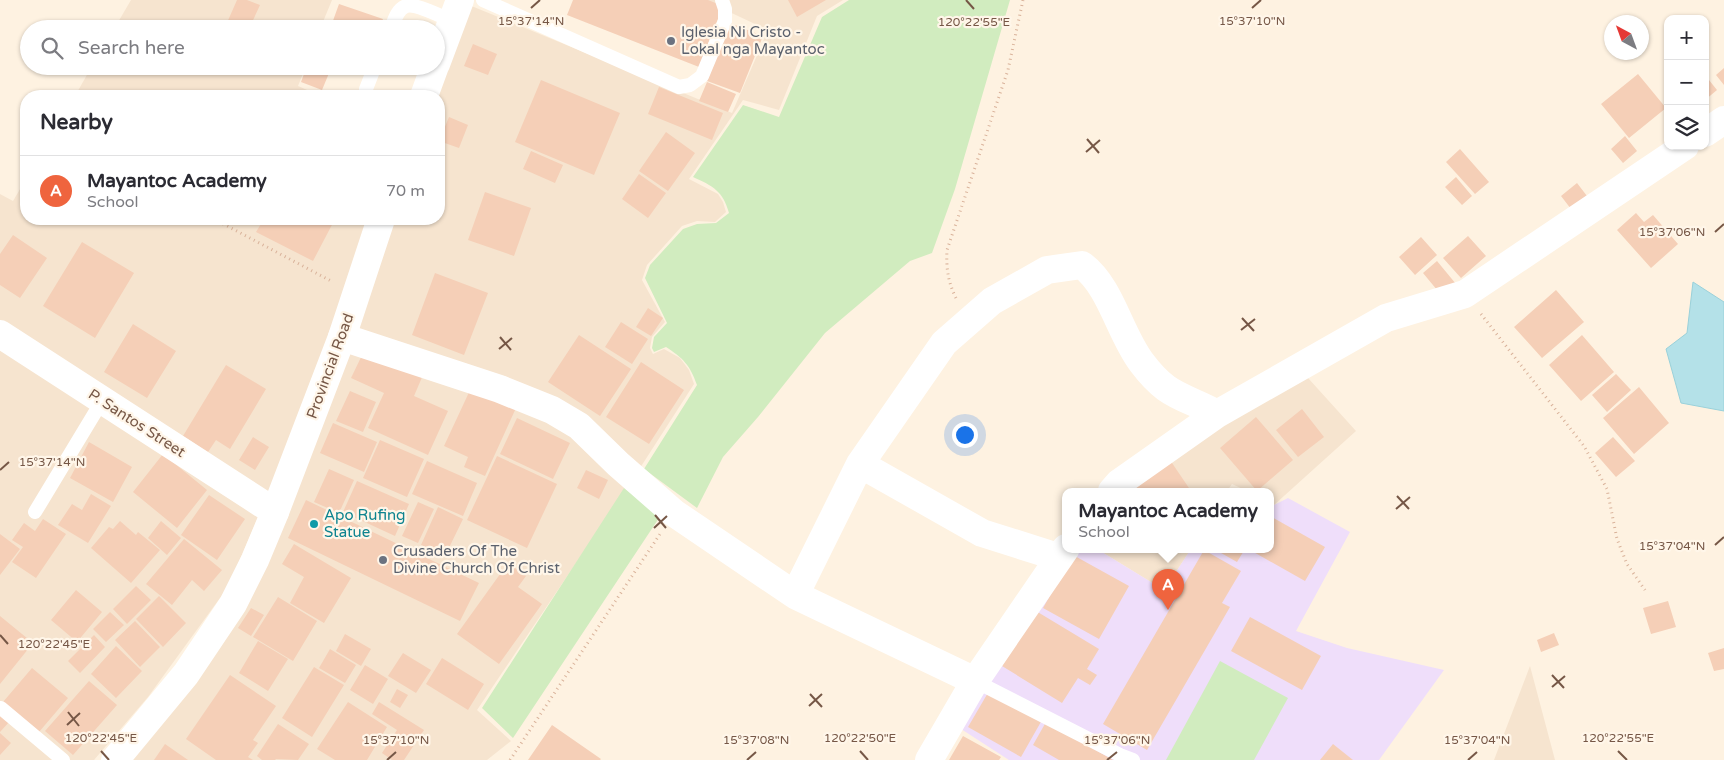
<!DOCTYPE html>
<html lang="en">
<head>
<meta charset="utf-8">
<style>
  body { margin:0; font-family:"Varela Round",sans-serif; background:#f2f2f3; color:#2b2b33 }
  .controls { position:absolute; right:15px; top:15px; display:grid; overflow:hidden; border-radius:10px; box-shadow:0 1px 4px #0004 }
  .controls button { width:45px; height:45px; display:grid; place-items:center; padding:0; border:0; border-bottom:1px solid #e1e1e2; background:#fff; color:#2b2b33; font:25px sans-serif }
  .compass { position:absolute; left:1604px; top:15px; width:45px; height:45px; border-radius:50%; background:#fff; box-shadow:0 1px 4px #0004; rotate:319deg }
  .you { position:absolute; left:964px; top:434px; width:18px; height:18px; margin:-12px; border:4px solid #fff; border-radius:50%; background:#1a73e8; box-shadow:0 0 0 8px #1a73e833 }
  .badge { display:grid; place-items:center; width:32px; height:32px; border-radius:50%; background:#ef643e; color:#fff; font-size:16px; font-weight:700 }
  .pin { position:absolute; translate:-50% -41px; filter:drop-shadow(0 1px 2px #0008) }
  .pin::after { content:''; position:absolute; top:26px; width:18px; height:15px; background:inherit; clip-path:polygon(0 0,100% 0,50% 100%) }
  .popup { position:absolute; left:1062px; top:488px; width:212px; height:65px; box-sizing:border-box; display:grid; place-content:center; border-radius:10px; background:#fff; filter:drop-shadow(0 1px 4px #0005); font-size:16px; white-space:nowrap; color:#7c7c81 }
  .popup b { font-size:19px; color:#2b2b33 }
  .popup::after { content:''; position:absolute; left:50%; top:100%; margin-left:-10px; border:10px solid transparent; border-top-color:#fff }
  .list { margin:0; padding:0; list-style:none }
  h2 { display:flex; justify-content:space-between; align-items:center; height:65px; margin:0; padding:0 20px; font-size:21px }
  h2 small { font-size:16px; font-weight:400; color:#7c7c81 }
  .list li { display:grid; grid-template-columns:32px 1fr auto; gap:15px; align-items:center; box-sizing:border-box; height:70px; padding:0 20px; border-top:1px solid #e1e1e2 }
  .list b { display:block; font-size:19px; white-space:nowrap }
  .list p { margin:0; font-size:16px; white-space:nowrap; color:#7c7c81 }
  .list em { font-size:16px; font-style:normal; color:#7c7c81 }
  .icon { flex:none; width:28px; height:28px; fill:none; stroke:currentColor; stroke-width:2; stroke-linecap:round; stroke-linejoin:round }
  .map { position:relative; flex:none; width:1724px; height:760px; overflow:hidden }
  .search { position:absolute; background:#fff; box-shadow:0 1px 4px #0004; left:20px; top:20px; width:425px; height:55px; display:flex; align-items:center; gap:12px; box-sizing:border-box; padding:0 18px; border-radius:28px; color:#7c7c81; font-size:19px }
  .panel { position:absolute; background:#fff; box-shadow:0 1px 4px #0004; left:20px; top:90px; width:425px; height:135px; border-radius:20px }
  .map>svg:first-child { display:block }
  .residential { fill:#f6e4cf }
  .education { fill:#efdefa }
  .green { fill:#d1ecbf }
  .water { fill:#b4e1e8; stroke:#9ad1da }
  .building { fill:#f5cfb7 }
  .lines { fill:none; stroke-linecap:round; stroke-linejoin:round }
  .path { stroke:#d9b29a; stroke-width:3; stroke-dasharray:1 4; stroke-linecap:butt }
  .lane { stroke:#fff; stroke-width:14 }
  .street { stroke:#fff; stroke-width:28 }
  .secondary { stroke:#fff; stroke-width:28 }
  .ticks { fill:none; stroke:#765746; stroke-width:2 }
  .worship-dot { fill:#6b7280; stroke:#fff6e9; stroke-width:2 }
  .culture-dot { fill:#0f9aa8; stroke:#fff6e9; stroke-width:2 }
  .labels { text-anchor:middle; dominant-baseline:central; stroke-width:4.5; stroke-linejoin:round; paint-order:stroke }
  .worship-label { font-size:15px; fill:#5b616d; stroke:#fff6e9; text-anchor:start }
  .street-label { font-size:15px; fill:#765746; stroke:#fff6e9 }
  .culture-label { font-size:15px; fill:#0d838f; stroke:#fff6e9; text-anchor:start }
  .ticks-label { font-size:12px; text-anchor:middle; fill:#765746; stroke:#fff6e9; stroke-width:4.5; stroke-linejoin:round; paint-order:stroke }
</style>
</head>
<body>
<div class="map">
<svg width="1724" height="760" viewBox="0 0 1724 760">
  <rect width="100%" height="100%" fill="#fef2e1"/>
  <path class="residential" d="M 131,0 L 332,0 L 320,29 L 114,29 Z
    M 704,0 L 843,0 L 817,16 L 779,110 L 743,100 L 689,179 L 718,194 L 723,202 L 726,212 L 715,222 L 697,221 L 682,226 L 647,265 L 642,280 L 665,322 L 652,337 L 650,348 L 653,354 L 664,349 L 680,358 L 689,370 L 694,384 L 640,468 L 477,710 L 511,741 L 487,760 L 119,760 L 194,677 L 392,219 L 439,219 L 439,96 L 436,96 L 469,5 L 732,113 L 768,30 Z
    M 92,66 L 306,66 L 298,86 L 321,96 L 75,96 Z
    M 26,179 L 26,219 L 382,219 L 275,512 L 0,320 L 0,194 L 13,201 Z
    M 0,349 L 258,517 L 228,587 L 148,697 L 94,760 L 0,760 Z
    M 1299,368 L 1356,431 L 1274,505 L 1271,503 L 1270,491 L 1247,491 L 1232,484 L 1227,491 L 1112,491 Z
    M 1097,549 L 1191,549 L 1164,590 Z
    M 1530,666 L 1555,760 L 1494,760 Z"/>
  <path class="education" d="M 1288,498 L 1350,532 L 1296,631 L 1347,648 L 1444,670 L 1379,760 L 1009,760 L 958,727 L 1071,549 L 1097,549 L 1164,590 L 1191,549 L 1270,549 L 1271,503 L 1274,505 Z"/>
  <path class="green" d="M 849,0 L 1010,0 L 955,189 L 932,253 L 910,261 L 825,333 L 758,417 L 723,457 L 697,508 L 644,469 L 697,385 C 690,365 683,358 666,347 L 654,352 L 652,348 L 654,337 L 667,323 L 645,278 L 650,265 L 683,229 L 697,224 L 716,223 L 729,213 C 723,191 713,186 693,177 L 743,105 L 779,117 L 822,17 Z
    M 624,488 L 661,515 L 513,738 L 482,708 Z
    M 1220,661 L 1288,698 L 1254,760 L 1166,760 Z"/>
  <path class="water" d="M 1693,282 L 1724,302 L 1724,411 L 1681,403 L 1666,349 L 1687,333 Z"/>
  <path class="building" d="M 237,0 L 247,0 L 260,5 L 249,29 L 234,29 L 226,25 Z
    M 573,0 L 708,0 L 723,6 L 699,67 L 567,15 Z
    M 788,0 L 826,0 L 797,17 Z
    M 339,4 L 383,19 L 379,29 L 330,29 Z
    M 730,23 L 763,36 L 740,93 L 707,81 Z
    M 473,44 L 497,54 L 488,75 L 464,66 Z
    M 307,66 L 332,66 L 322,90 L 301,82 Z
    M 1724,68 L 1724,85 L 1716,75 Z
    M 1638,74 L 1666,108 L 1629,138 L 1601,104 Z
    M 541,80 L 620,113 L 594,175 L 515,142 Z
    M 1709,80 L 1717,90 L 1705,100 L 1705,82 Z
    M 707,82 L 736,94 L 728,112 L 699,101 Z
    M 659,87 L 723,113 L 712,140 L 648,114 Z
    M 449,117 L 468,125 L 459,148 L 439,141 Z
    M 666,132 L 695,153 L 668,191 L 639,171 Z
    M 1625,136 L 1637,151 L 1623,163 L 1611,149 Z
    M 1460,149 L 1489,182 L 1475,194 L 1446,162 Z
    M 531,151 L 563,165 L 555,183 L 523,169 Z
    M 639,174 L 666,193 L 648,218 L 622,199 Z
    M 1456,177 L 1472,196 L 1462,205 L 1445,187 Z
    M 1577,183 L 1587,196 L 1571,209 L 1561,196 Z
    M 485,192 L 531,208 L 514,256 L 468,240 Z
    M 1636,213 L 1644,222 L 1653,215 L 1678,244 L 1651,268 L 1617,230 Z
    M 264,219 L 335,219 L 313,261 L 256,232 Z
    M 13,235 L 47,258 L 20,298 L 0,285 L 0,254 Z
    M 1468,236 L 1486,256 L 1461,278 L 1443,258 Z
    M 1421,237 L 1437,255 L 1415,275 L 1399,257 Z
    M 82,242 L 134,273 L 95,338 L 43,306 Z
    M 1437,261 L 1456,284 L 1442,296 L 1423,273 Z
    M 435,273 L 488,293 L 464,355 L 412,335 Z
    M 1556,290 L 1584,322 L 1542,358 L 1514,327 Z
    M 648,308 L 663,318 L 651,336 L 636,327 Z
    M 621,322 L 648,339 L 632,364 L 605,347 Z
    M 133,324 L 176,351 L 147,398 L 104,372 Z
    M 579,335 L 631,369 L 600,416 L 548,382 Z
    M 1582,335 L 1614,372 L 1581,401 L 1549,365 Z
    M 365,349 L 423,375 L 414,396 L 448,411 L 428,455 L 368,428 L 384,393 L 351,378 Z
    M 641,362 L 684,390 L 649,444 L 606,417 Z
    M 226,365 L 266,389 L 230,449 L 216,440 L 208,452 L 183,436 Z
    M 1616,374 L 1631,390 L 1607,412 L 1592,395 Z
    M 1639,387 L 1669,423 L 1634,454 L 1603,418 Z
    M 471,388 L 516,408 L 485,476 L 464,467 L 468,457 L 444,446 Z
    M 350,391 L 376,402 L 363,432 L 336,421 Z
    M 1302,409 L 1324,437 L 1298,457 L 1276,430 Z
    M 1256,417 L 1293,460 L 1257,491 L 1220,448 Z
    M 517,418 L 570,443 L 553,479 L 500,454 Z
    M 333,423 L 377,442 L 364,472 L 320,453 Z
    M 253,437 L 269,447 L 255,470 L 239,460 Z
    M 1613,437 L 1635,461 L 1616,477 L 1595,453 Z
    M 380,440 L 424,459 L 407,497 L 363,478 Z
    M 89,442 L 132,467 L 113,502 L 70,478 Z
    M 163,454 L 207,490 L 177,528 L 133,492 Z
    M 497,456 L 557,484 L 527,548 L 467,520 Z
    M 1170,460 L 1191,491 L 1135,491 L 1131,485 Z
    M 427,461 L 477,483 L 463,516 L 412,494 Z
    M 329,469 L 354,480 L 339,513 L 314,502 Z
    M 586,470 L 608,480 L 599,499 L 577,488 Z
    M 357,481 L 409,504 L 395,536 L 343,512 Z
    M 91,494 L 111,506 L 88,543 L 58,525 L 72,504 L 82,510 Z
    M 209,495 L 245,519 L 217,560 L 181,535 Z
    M 306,500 L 479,583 L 460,621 L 288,538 Z
    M 418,502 L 434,509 L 418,543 L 402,536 Z
    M 438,507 L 463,519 L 445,556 L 421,545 Z
    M 1270,516 L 1325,547 L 1305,581 L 1250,550 L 1270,549 Z
    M 43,519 L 66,534 L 36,578 L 12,562 L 23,547 L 12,540 L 24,523 L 35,531 Z
    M 120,521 L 136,535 L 138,532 L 160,550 L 131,583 L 91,548 L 109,527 L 113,529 Z
    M 161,521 L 181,538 L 167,555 L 148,538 Z
    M 0,534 L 20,549 L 0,575 Z
    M 184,539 L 222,570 L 204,591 L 192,580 L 172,605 L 146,584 Z
    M 294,544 L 351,578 L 324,623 L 290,603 L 304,577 L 282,564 Z
    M 1214,549 L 1245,549 L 1237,562 Z
    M 1204,550 L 1241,571 L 1222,603 L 1230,607 L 1147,750 L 1103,724 Z
    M 1073,555 L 1129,586 L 1099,639 L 1043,608 Z
    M 508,563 L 526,576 L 518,587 L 542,604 L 499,664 L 457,634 Z
    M 136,586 L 151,600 L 127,624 L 113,609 Z
    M 76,590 L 102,612 L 77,642 L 51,620 Z
    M 159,596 L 186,623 L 163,647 L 136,619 Z
    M 278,597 L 317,621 L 293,661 L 253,637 Z
    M 1668,601 L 1676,627 L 1651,634 L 1643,608 Z
    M 251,608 L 264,615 L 251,636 L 238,628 Z
    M 1036,611 L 1099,649 L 1087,669 L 1097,675 L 1090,685 L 1078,678 L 1062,703 L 1002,666 Z
    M 110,612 L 124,625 L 106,642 L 93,629 Z
    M 0,616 L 33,643 L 0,684 Z
    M 1250,617 L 1321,656 L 1302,690 L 1231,651 Z
    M 135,621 L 160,647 L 140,667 L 115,640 Z
    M 1554,633 L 1559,645 L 1541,652 L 1537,640 Z
    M 345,634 L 371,649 L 361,666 L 336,651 Z
    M 94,635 L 105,647 L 80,673 L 68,661 Z
    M 258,641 L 288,659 L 268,691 L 239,673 Z
    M 116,646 L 142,671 L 116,698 L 91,674 Z
    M 1724,648 L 1724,669 L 1714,671 L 1708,653 Z
    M 330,649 L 356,665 L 345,683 L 319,668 Z
    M 403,653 L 431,670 L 416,693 L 388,676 Z
    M 442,658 L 484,684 L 468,710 L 426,684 Z
    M 365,665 L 388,679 L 373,704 L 350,690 Z
    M 314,667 L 344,685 L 312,737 L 282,718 Z
    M 32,668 L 68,698 L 39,732 L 3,702 Z
    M 230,675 L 276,706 L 253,740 L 258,743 L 248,757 L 253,760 L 216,760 L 186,739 Z
    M 89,681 L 117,705 L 73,755 L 45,731 Z
    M 397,689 L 408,695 L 400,708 L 390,702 Z
    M 989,691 L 1042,720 L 1021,757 L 968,727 Z
    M 348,702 L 387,727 L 367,760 L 335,760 L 317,749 Z
    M 379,702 L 424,730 L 404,760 L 392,760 L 382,753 L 397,730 L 372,714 Z
    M 0,712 L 10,721 L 0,732 Z
    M 1046,722 L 1113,760 L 1059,760 L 1033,745 Z
    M 278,724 L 309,744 L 298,760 L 276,759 L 275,760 L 262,760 L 257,756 Z
    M 552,725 L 601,759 L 600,760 L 528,760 Z
    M 0,733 L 11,743 L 0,755 Z
    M 963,736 L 1001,757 L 999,760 L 949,760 Z
    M 165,744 L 188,760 L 154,760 Z
    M 1333,744 L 1353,760 L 1320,760 Z"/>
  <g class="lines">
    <path class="path" d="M 214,219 L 333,282
      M 956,298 C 948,282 946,268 947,250 L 1008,70 L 1023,0
      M 1481,314 L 1584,446 L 1607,489 L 1617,539 L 1627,564 L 1645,590
      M 510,760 L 660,534"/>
    <path class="lane" d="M 483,0 L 679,87 L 690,85 L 702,76 L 725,21 L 725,9 L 722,0
      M 391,29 C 394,21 397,9 406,6 C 415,3 443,17 452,21
      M 366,96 L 366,89 L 375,66
      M 35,512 L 102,401
      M 975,681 L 1120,755 L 1133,760
      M 1,708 L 63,760"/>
    <path class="street" d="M 1705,133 L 1724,120
      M 0,334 L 275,512
      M 342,337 L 500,389 L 552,410 L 579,426 L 618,464 L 674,513 L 795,595 L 975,681 L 929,760
      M 860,464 L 982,533 L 1058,557
      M 1112,491 L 1119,483 L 1217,414 L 1386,318 L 1465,294 L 1685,146
      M 795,595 L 860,464 L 944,343 L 992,301 L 1047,270 L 1082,265 C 1112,288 1119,333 1142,363 C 1148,371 1158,382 1166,388 C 1181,399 1201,404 1217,414
      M 975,681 L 1066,548"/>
    <path class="secondary" d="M 436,64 L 460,0
      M 424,96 L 435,66
      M 115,760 L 186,674 L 233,604 L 255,560 L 275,512 L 342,337 L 381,219"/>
  </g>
  <path class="ticks" d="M 966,0 L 974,9M 531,8 L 540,0M 1252,8 L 1261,0M 1087,139 L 1099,153M 1086,152 L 1100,140M 1715,232 L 1724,224M 1242,318 L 1254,331M 1241,330 L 1255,319M 500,337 L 511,350M 499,349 L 512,338M 0,470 L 9,462M 1397,496 L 1409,509M 1396,509 L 1410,497M 655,515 L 666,528M 654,528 L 667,516M 1715,545 L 1724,537M 0,635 L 8,644M 1552,675 L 1564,688M 1552,687 L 1565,676M 810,694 L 822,707M 809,706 L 822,694M 68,712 L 79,726M 67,725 L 80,713M 101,751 L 109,760M 860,751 L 868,760M 1618,751 L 1627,760M 387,760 L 396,752M 747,760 L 756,752M 1107,760 L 1117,752M 1468,760 L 1477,752"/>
  <g class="worship-dot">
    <circle cx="671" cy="41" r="5"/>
    <circle cx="383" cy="560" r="5"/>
  </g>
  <circle class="culture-dot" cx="314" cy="524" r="5"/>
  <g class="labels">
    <g class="worship-label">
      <text x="681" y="32">Iglesia Ni Cristo -<tspan x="681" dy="17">Lokal nga Mayantoc</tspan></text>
      <text x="393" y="551">Crusaders Of The<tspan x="393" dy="17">Divine Church Of Christ</tspan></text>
    </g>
    <g class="street-label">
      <text transform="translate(330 366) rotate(-70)">Provincial Road</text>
      <text transform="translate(137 423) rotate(33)">P. Santos Street</text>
    </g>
    <g class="culture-label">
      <text x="324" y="515">Apo Rufing<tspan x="324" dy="17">Statue</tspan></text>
    </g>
  </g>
  <g class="ticks-label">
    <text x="531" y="25">15°37'14"N</text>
    <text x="1252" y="25">15°37'10"N</text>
    <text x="974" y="26">120°22'55"E</text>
    <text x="1672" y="236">15°37'06"N</text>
    <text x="52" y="466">15°37'14"N</text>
    <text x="1672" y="550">15°37'04"N</text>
    <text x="54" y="648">120°22'45"E</text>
    <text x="101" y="742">120°22'45"E</text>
    <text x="860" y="742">120°22'50"E</text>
    <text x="1618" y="742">120°22'55"E</text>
    <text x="396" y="744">15°37'10"N</text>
    <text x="756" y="744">15°37'08"N</text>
    <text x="1117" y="744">15°37'06"N</text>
    <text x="1477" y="744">15°37'04"N</text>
  </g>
</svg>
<div class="controls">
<button>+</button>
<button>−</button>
<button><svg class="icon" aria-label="layers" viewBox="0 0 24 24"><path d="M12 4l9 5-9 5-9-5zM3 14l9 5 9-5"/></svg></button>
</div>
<svg class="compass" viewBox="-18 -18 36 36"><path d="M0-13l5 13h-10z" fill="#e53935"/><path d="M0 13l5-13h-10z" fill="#7c7c81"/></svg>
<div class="you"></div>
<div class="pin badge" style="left:1168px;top:610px">A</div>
<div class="popup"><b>Mayantoc Academy</b>School</div>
<div class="search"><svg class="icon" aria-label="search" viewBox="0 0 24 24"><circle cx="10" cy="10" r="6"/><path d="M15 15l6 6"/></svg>Search here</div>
<section class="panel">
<h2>Nearby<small></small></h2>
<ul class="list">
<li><span class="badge">A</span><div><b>Mayantoc Academy</b><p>School</p></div><em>70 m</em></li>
</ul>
</section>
</div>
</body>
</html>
